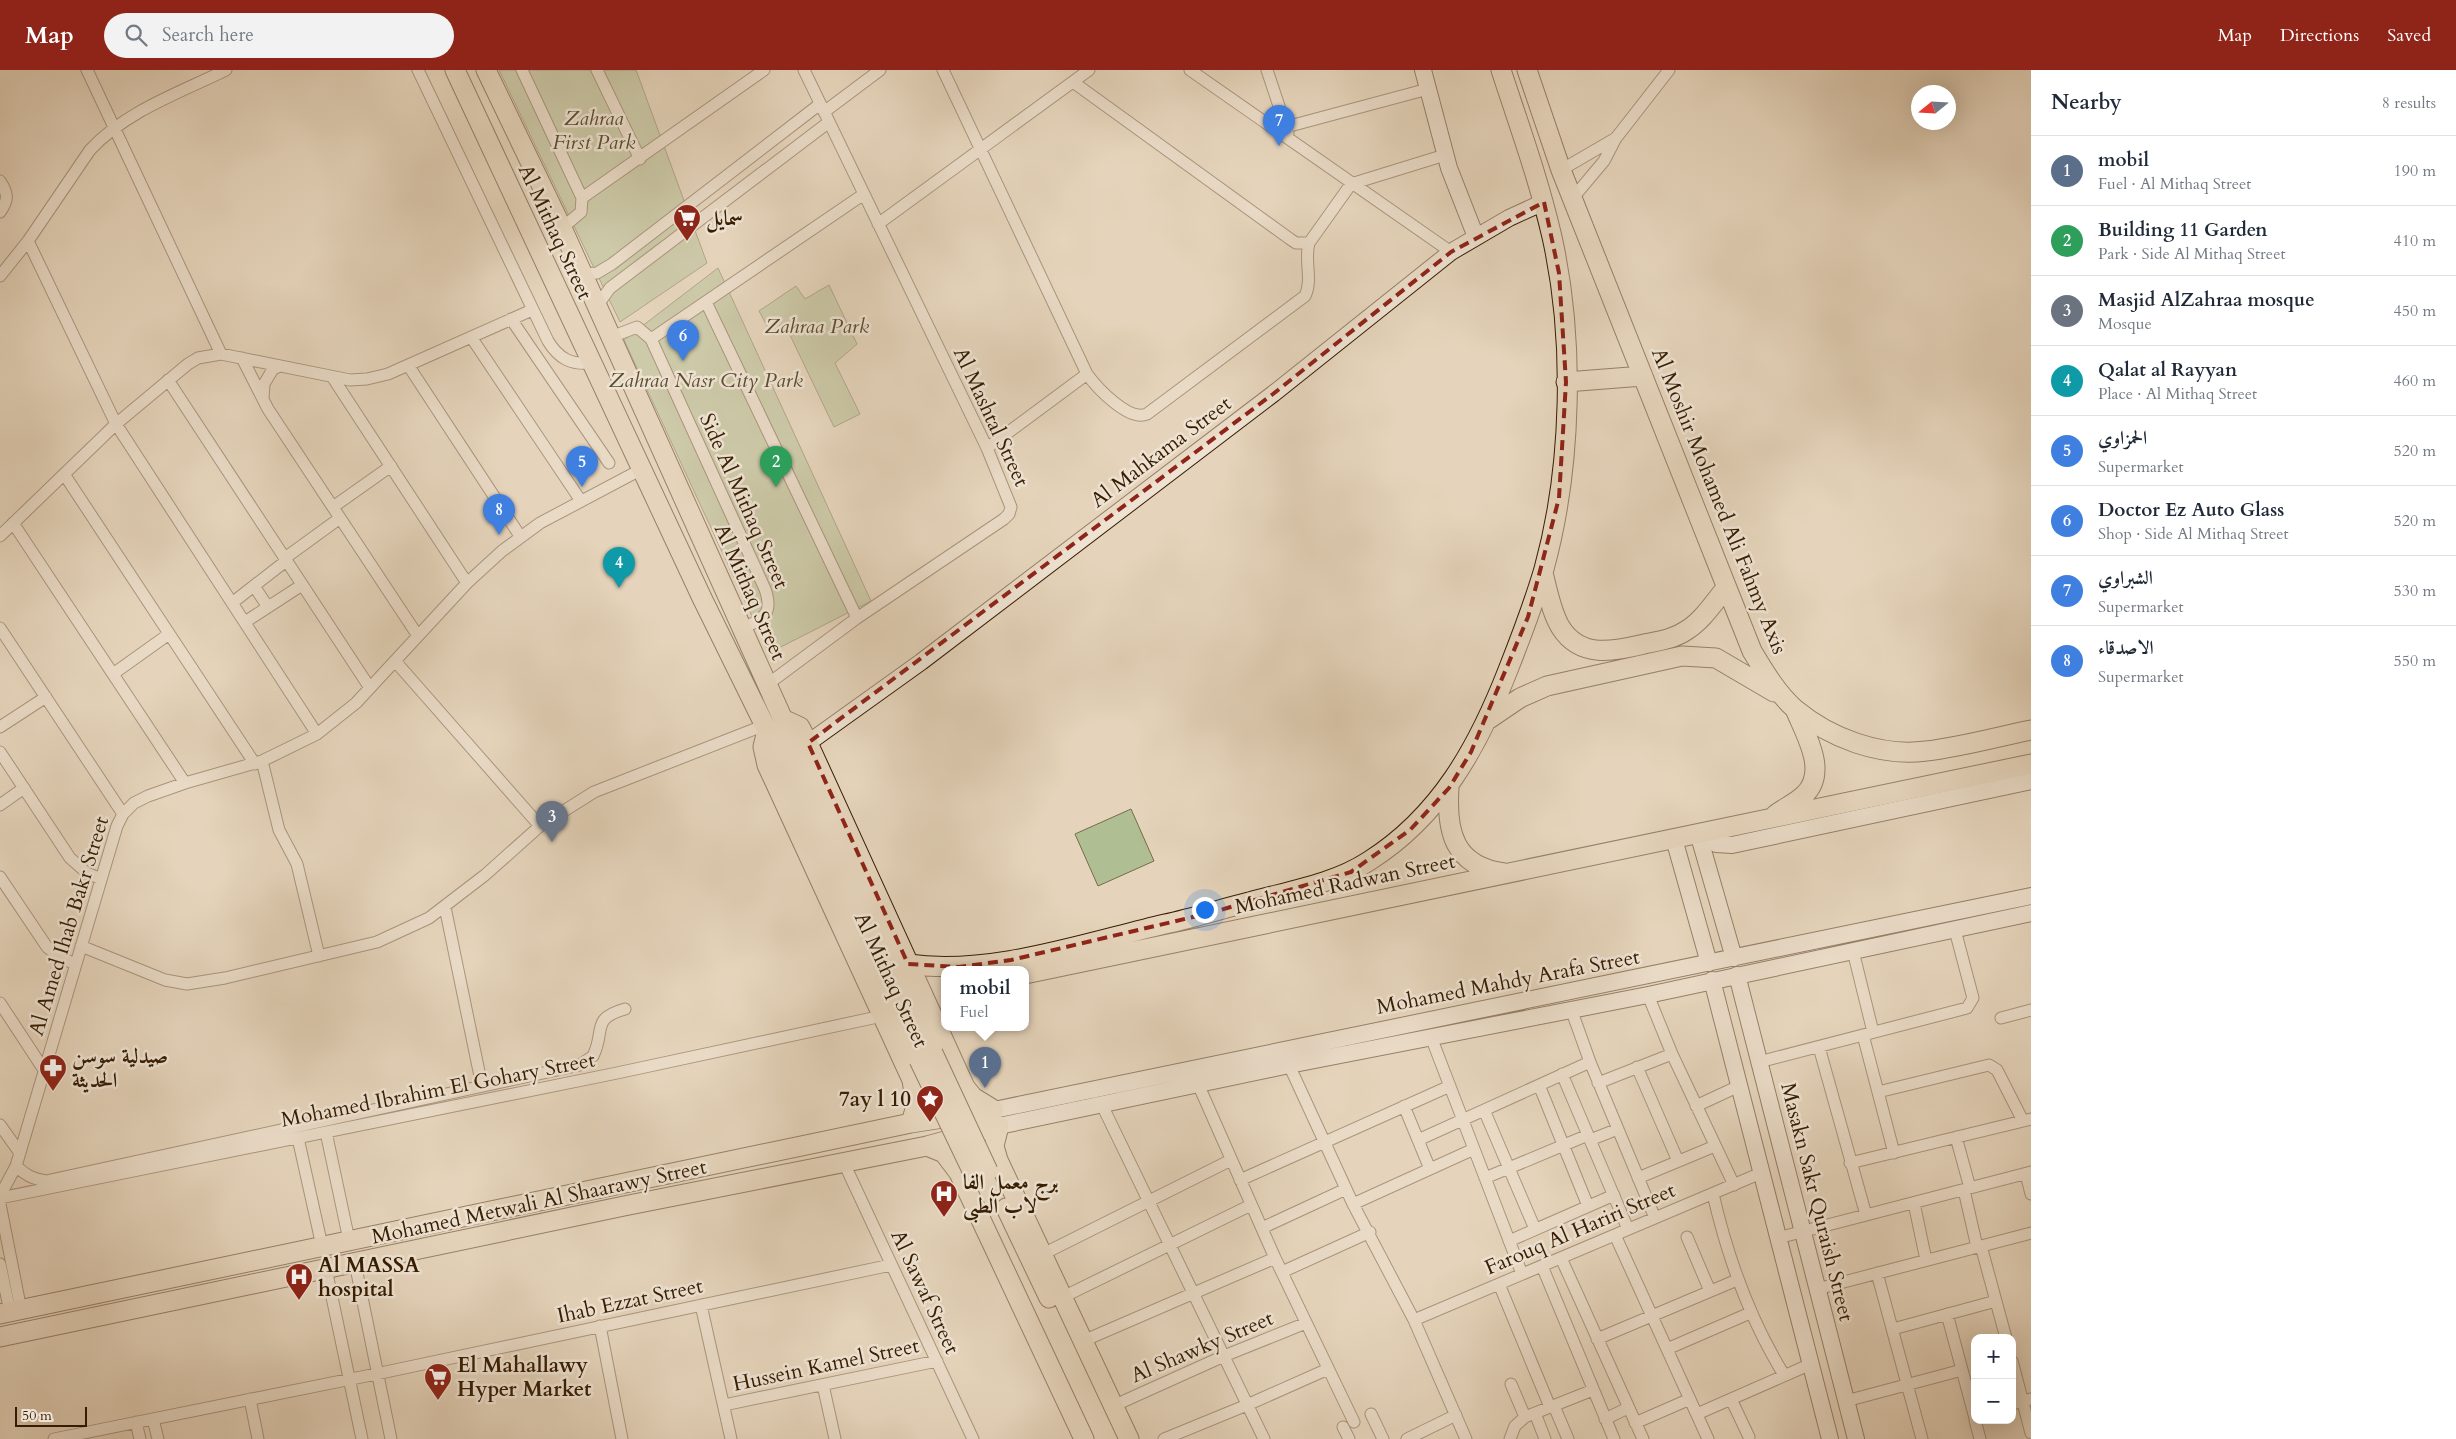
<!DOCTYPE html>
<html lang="en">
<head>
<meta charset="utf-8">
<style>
  body { margin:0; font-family:Cardo,Amiri,serif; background:#f2f2f3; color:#1f2937 }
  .controls { position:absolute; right:15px; bottom:15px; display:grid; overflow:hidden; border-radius:10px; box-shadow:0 5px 20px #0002 }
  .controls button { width:45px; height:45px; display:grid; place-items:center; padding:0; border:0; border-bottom:1px solid #e0e1e3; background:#fff; color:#1f2937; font:25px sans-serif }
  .compass { position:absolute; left:1911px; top:15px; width:45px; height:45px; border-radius:50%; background:#fff; box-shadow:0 5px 20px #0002; rotate:252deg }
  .scale { position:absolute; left:15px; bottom:12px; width:72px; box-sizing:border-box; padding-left:5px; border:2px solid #361c01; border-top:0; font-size:14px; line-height:18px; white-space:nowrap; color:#361c01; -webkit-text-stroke:4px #eee3d3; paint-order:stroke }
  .you { position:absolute; left:1204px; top:839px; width:18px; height:18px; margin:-12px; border:4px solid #fff; border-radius:50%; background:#1a73e8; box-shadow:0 0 0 8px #1a73e833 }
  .badge { display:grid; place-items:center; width:32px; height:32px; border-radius:50%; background:#8f2418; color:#fff; font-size:16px; font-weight:700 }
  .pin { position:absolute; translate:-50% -41px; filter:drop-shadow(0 1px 2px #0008) }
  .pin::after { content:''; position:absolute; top:26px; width:18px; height:15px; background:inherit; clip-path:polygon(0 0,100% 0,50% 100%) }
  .popup { position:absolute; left:941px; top:896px; width:88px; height:65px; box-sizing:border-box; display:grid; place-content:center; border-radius:10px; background:#fff; filter:drop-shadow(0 1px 4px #0005); font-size:16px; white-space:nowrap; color:#747a83 }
  .popup b { font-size:19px; color:#1f2937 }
  .popup::after { content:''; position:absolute; left:50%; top:100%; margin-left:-10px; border:10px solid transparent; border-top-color:#fff }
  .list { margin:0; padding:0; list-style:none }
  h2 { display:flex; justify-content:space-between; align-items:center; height:65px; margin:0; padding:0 20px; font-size:21px }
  h2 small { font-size:16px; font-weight:400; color:#747a83 }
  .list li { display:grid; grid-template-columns:32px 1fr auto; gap:15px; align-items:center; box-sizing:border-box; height:70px; padding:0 20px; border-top:1px solid #e0e1e3 }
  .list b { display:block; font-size:19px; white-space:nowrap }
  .list p { margin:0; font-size:16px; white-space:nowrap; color:#747a83 }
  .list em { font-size:16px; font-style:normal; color:#747a83 }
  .icon { flex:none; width:28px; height:28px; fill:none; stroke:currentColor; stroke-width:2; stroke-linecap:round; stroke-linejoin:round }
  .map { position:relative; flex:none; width:2031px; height:1369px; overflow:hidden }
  header { display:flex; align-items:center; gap:30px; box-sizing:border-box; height:70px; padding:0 25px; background:#8f2418; color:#fff }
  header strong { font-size:24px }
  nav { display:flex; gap:28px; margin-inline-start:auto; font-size:18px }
  .search { width:350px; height:45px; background:#f2f2f3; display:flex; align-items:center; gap:12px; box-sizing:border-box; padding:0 18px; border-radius:28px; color:#747a83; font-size:19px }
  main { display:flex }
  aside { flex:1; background:#fff }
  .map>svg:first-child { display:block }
  .green { fill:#b0be93; stroke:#736d4a }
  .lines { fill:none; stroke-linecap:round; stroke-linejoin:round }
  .street-casing { stroke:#624a30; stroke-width:13 }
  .secondary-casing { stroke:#361c01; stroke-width:18 }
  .primary-casing { stroke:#361c01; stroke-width:21 }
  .street { stroke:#eee3d3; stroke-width:11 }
  .secondary { stroke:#eee3d3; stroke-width:16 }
  .primary { stroke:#e5d4bb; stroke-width:19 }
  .primary-bridge-casing { stroke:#361c01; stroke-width:21; stroke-linecap:butt }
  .primary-bridge { stroke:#e5d4bb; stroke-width:19 }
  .marked { fill:none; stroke:#8f2418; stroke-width:4; stroke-dasharray:10 6; stroke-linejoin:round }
  .labels { text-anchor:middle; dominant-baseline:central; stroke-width:5; stroke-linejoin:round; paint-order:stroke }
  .park-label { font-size:21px; font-style:italic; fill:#5b4d2d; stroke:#eee3d3 }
  .poi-label { font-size:21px; font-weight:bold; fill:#361c01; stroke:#eee3d3; text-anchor:start }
  .street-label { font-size:21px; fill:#361c01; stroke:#eee3d3 }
</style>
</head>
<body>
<header>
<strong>Map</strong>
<div class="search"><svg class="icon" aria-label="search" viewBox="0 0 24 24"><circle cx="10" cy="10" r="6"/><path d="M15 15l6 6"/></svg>Search here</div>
<nav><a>Map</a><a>Directions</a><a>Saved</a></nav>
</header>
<main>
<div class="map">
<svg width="2031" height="1369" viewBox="0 0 2031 1369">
  <rect width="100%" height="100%" fill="#e5d4bb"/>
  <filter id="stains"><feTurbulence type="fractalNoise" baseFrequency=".004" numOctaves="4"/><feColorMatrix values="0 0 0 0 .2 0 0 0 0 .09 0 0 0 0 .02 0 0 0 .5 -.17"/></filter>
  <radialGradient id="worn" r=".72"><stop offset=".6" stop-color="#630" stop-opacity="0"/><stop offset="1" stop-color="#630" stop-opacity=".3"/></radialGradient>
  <path class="green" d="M 499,0 L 636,0 L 707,193 L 620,252 Z
    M 718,198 L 871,531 L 769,583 L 624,270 Z
    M 829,215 L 857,274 L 835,293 L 860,344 L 834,357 L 789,263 L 772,265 L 759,241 L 796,216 L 805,229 Z
    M 1131,739 L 1154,791 L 1098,816 L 1075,764 Z"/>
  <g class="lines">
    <defs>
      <path id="street" d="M 87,0 L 221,284
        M 418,0 L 548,271 C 559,289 571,295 592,293
        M 522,0 L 582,128 L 581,142 L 562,158
        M 597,0 L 640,89
        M 943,0 L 1087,304 C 1097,318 1129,352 1147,344 L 1305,226 C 1313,209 1304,191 1309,173 L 1351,114 L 1445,85
        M 1190,0 L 1451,182
        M 1267,0 L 1288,63
        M 1073,12 L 1290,169 L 1296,173 L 1309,173
        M 824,42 L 880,0
        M 1286,57 L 1428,19
        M 1561,100 L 1616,68
        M 0,111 C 8,123 9,130 0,142
        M 582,128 L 764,0
        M 1572,129 L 1604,91 L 1616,68 L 1669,0
        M 878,154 L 1089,0
        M 28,171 L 116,354 L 317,664
        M 582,204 L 597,203 L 612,194 L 820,34
        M 0,206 L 28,171 L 90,80 C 126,41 179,23 226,0
        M 706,232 L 857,548
        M 597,236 L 610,218 L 829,52
        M 511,249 L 609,393
        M 471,267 L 581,431
        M 611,267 L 637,257 L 651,269 L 765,519 C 774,545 763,548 742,559
        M 651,269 L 864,124
        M 242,288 L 268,339 L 418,566
        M 408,295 L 520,466
        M 333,308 L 467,513
        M 168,310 L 370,618
        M 263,329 L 264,314 L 273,299 L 280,296
        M 987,378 L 1087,304
        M 64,404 L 255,694
        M 333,437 L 391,396
        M 13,453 L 185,713
        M 0,466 L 116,354 L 188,294 L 198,288 L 221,284 L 350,310 L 367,309 L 388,304 L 532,240
        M 285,488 L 340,448
        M 254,516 L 268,537
        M 232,533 L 286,491
        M 245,552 L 302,515
        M 0,558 L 123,744
        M 395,591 L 540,756
        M 113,604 L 169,564
        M 768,614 L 857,548 L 1004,449 L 1009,444 L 1011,437 L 987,378 L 804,0
        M 0,657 L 46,627
        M 0,682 L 70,788 L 87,803 L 101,809
        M 262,691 L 279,760 L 297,794 L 319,886
        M 0,735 L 24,718
        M 0,807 L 47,877 L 63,889 L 76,894
        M 445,837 L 482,1016
        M 81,876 L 165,910 L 187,914 L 225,908 L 377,872 L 429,848 L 485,805 L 540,756 L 594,722 L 765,655
        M 1853,881 L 1873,962
        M 1648,925 L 1672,984 L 1734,1115
        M 0,933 L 44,1000
        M 1571,939 L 1590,992 L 1655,1148
        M 2001,948 L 2031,940
        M 1863,965 L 1894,1083
        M 1431,967 L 1522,1204
        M 1819,977 L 1866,1145
        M 1759,992 L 1967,938 L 1973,928 L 1955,860
        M 1289,995 L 1353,1134 L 1414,1250 L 1466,1369
        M 1637,997 L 1678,1091
        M 1562,1004 L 1628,1159
        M 1598,1013 L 1672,984
        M 1198,1014 L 1275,1188 L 1354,1352
        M 1539,1015 L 1588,1136
        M 1878,1022 L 1989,995 L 1997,1000 L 2023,1051
        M 1101,1033 L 1264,1369
        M 1404,1036 L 1430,1099
        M 1696,1036 L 1739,1016
        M 1484,1040 L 1535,1159
        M 0,1055 L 20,1083
        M 326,1062 L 349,1170
        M 1956,1067 L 1970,1118
        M 298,1068 L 322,1176
        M 1418,1070 L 1590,992
        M 1590,1070 L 1618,1059
        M 843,1091 L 973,1369
        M 1850,1093 L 2031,1049
        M 16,1096 C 25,1105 33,1109 46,1111 L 580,995 L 593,986 C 606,960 590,949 625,939
        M 2026,1104 L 2031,1124
        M 1485,1108 L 1588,1065
        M 1638,1108 L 1715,1076
        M 1240,1110 L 1450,1016
        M 1964,1120 L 1977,1177
        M 1713,1124 C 1728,1189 1749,1248 1784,1305
        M 0,1126 L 16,1096 L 117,756 L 123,744 L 134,733 L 148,726 L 185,713 L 262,691 L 317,664 L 356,633 L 467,513 L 502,481 L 540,453 L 642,399
        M 0,1128 L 617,1003 L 882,946
        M 1914,1133 L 1926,1190
        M 0,1134 L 21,1240
        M 1353,1134 L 1474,1079
        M 1262,1158 L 1346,1119
        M 1615,1165 L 1708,1369
        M 1687,1167 L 1710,1221
        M 1778,1168 L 2031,1102
        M 1509,1171 L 1614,1125
        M 1981,1176 L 2006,1268
        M 1043,1184 L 1231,1090
        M 1561,1188 L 1643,1369
        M 355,1193 L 391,1369
        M 0,1194 L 10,1242
        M 1542,1196 L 1614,1369
        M 326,1199 L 362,1369
        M 1282,1202 L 1370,1162
        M 1877,1203 L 1922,1369
        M 1499,1214 L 1550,1337
        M 1817,1219 L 2031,1163
        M 1063,1227 L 1251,1135
        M 701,1235 L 731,1369
        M 1947,1244 L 1975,1348
        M 1414,1250 L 1761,1103
        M 600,1256 L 622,1369
        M 1893,1259 L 1996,1231
        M 1597,1269 L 1737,1210
        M 1083,1271 L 1275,1188
        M 1667,1279 L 1750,1243
        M 2012,1291 L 2031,1363
        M 1511,1314 L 1525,1347
        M 823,1315 L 835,1369
        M 250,1329 L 258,1369
        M 1731,1329 L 1749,1367
        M 1846,1331 L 1962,1300
        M 2012,1334 L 2031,1329
        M 724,1335 L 937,1291
        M 1113,1336 L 1224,1286 L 1306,1253
        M 1554,1336 L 1568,1369
        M 1535,1343 L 1545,1369
        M 1371,1344 L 1383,1369
        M 1697,1344 L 1811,1294
        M 153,1349 L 158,1369
        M 1605,1349 L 1628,1338
        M 1975,1350 L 1980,1369
        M 136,1352 L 140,1369
        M 1635,1353 L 1690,1329
        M 1343,1357 L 1349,1369
        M 54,1369 L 376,1304 L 891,1195
        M 1164,1369 L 1247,1335 L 1328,1299
        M 1407,1369 L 1456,1345
        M 1510,1369 L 1515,1356 L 1525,1347 L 1593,1320"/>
      <path id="secondary" d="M 1423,0 L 1449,98 L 1476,167
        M 808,673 L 921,592 L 1273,324 L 1451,182 L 1509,148 L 1544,132
        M 1698,763 L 1734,888
        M 1700,763 L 1716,774 L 1732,775 L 2031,711
        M 1674,769 L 1709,893
        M 1737,905 L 1856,1369
        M 1712,910 L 1830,1369
        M 994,1040 L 2031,826
        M 999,1056 L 1289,995 L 1648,925 L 2031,843"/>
      <path id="primary" d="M 455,0 L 702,528 L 767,660 L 919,990
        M 486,0 L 562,158 L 933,983
        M 1527,0 L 1561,100 L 1752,581 C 1764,601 1777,623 1795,639 C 1830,668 1880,687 1926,681 C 1961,677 1996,667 2031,660
        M 1566,312 L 1643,306
        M 1543,503 C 1548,521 1551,542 1561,558 C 1581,589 1614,581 1644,574 C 1659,571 1674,569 1687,560 C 1703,550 1714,532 1726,518
        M 1489,649 L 1520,628 L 1547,616 L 1682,586 L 1716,588 L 1774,622
        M 787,651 L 800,657 L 808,673 L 965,1017 L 973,1027 L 994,1040
        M 767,660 L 763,677 L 767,695 L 912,1010 L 916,1036 L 911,1053
        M 1449,718 C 1446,762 1454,796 1504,803
        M 1775,745 C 1784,738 1796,733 1804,725 C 1829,702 1805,664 1795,639
        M 908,894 C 990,906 1084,873 1165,854 C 1193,848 1221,839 1249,832 C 1289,821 1334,814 1369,791 C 1440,746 1478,677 1508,600 C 1521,567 1534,533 1544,499 C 1572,397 1575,270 1552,167 C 1539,110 1519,55 1501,0
        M 1025,904 L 2031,694
        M 999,1056 L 994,1076 L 998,1090 L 1129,1369
        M 927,1076 L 944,1083 L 959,1103 L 1084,1369
        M 1006,1138 L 1049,1228
        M 0,1244 L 911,1053 L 994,1040
        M 0,1267 L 624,1136 L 927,1076 L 999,1056"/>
    </defs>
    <use href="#street" class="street-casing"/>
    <use href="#secondary" class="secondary-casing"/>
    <use href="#primary" class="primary-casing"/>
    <use href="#street" class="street"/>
    <use href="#secondary" class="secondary"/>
    <use href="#primary" class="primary"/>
    <defs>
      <path id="primary-bridge" d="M 933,983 L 988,1101
        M 919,990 L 975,1107"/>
    </defs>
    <use href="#primary-bridge" class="primary-bridge-casing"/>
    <use href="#primary-bridge" class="primary-bridge"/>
  </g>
  <path d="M0 0H2031V1369H0ZM 1544,132 L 1559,203 L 1566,312 L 1559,428 L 1528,547 L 1471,682 L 1449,718 L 1410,760 L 1351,802 L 1210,843 L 1011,890 L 959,897 L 908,894 L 808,673 L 1273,324 L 1451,182 Z" fill="#e5d4bb" fill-opacity=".55" fill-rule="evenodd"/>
  <path class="marked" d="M 1544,132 L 1559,203 L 1566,312 L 1559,428 L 1528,547 L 1471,682 L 1449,718 L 1410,760 L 1351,802 L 1210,843 L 1011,890 L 959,897 L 908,894 L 808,673 L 1273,324 L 1451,182 Z"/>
  <defs>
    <symbol id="supermarket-pin" viewBox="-11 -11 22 30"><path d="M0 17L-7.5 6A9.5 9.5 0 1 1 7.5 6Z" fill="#8f2418" stroke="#eee3d3"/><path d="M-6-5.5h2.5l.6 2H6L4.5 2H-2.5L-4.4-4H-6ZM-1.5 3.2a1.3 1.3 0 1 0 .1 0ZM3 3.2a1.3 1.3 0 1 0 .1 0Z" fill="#fff"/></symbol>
    <symbol id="pharmacy-pin" viewBox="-11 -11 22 30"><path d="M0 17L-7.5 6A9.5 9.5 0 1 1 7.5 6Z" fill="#8f2418" stroke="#eee3d3"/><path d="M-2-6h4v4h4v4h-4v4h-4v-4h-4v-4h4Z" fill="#fff"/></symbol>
    <symbol id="sight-pin" viewBox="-11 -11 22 30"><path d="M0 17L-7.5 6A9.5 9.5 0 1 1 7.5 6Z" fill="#8f2418" stroke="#eee3d3"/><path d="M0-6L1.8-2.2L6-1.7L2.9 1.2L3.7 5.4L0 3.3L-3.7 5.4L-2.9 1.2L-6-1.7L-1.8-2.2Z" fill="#fff"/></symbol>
    <symbol id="hospital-pin" viewBox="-11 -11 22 30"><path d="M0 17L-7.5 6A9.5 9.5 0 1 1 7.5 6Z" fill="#8f2418" stroke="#eee3d3"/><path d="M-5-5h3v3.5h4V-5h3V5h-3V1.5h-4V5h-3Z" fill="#fff"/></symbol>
  </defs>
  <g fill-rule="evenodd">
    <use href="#supermarket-pin" x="671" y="132" width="32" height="43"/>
    <use href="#pharmacy-pin" x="37" y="982" width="32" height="43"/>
    <use href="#sight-pin" x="914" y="1013" width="32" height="43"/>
    <use href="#hospital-pin" x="928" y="1108" width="32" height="43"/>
    <use href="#hospital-pin" x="283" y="1191" width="32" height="43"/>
    <use href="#supermarket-pin" x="422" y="1291" width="32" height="43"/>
  </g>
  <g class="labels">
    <g class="park-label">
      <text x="594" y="48">Zahraa<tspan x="594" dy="24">First Park</tspan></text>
      <text x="817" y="256">Zahraa Park</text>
      <text x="706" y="310">Zahraa Nasr City Park</text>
    </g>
    <g class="poi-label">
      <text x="706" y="148">سمايل</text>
      <text x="72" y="986">صيدلية سوسن<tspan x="72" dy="24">الحديثة</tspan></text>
      <text x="911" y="1029" text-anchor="end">7ay l 10</text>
      <text x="963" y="1112">برج معمل الفا<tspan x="963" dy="24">لاب الطبى</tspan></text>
      <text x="318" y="1195">Al MASSA<tspan x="318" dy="24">hospital</tspan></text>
      <text x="457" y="1295">El Mahallawy<tspan x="457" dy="24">Hyper Market</tspan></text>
    </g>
    <g class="street-label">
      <text transform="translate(555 162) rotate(65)">Al Mithaq Street</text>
      <text transform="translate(991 347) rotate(65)">Al Mashtal Street</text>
      <text transform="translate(1161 382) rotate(-37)">Al Mahkama Street</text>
      <text transform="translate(744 431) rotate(66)">Side Al Mithaq Street</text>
      <text transform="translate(1719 431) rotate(68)">Al Moshir Mohamed Ali Fahmy Axis</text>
      <text transform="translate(750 522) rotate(66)">Al Mithaq Street</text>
      <text transform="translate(1345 814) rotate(-12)">Mohamed Radwan Street</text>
      <text transform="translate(69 856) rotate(-73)">Al Amed Ihab Bakr Street</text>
      <text transform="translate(891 910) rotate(65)">Al Mithaq Street</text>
      <text transform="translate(1508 912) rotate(-11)">Mohamed Mahdy Arafa Street</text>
      <text transform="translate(438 1020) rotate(-11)">Mohamed Ibrahim El Gohary Street</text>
      <text transform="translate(539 1132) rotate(-12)">Mohamed Metwali Al Shaarawy Street</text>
      <text transform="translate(1817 1132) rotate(76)">Masakn Sakr Quraish Street</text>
      <text transform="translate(1580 1159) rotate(-23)">Farouq Al Hariri Street</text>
      <text transform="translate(925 1222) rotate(65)">Al Sawaf Street</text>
      <text transform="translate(630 1231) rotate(-12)">Ihab Ezzat Street</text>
      <text transform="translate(1202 1277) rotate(-23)">Al Shawky Street</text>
      <text transform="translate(826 1295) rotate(-12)">Hussein Kamel Street</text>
    </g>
  </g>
  <rect width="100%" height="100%" filter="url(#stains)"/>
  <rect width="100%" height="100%" fill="url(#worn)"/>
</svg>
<div class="controls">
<button>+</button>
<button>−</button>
</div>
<svg class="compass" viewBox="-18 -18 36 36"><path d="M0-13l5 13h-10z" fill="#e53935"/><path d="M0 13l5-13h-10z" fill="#747a83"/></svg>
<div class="scale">50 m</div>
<div class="you"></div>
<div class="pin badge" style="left:985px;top:1018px;background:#5c6f8a">1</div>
<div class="popup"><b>mobil</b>Fuel</div>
<div class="pin badge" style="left:776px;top:417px;background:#2e9e5b">2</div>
<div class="pin badge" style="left:552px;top:772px;background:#6b7280">3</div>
<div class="pin badge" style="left:619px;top:518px;background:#0f9aa8">4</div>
<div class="pin badge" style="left:582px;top:417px;background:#3f7fe0">5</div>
<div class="pin badge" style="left:683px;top:291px;background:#3f7fe0">6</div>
<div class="pin badge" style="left:1279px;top:76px;background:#3f7fe0">7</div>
<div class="pin badge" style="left:499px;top:465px;background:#3f7fe0">8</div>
</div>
<aside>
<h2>Nearby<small>8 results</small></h2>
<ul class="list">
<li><span class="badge" style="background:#5c6f8a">1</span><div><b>mobil</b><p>Fuel · Al Mithaq Street</p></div><em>190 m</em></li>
<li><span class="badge" style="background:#2e9e5b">2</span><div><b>Building 11 Garden</b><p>Park · Side Al Mithaq Street</p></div><em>410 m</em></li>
<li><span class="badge" style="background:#6b7280">3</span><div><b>Masjid AlZahraa mosque</b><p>Mosque</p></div><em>450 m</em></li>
<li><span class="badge" style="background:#0f9aa8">4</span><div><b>Qalat al Rayyan</b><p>Place · Al Mithaq Street</p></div><em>460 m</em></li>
<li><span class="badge" style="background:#3f7fe0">5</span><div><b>الحمزاوي</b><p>Supermarket</p></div><em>520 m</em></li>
<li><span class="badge" style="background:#3f7fe0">6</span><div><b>Doctor Ez Auto Glass</b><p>Shop · Side Al Mithaq Street</p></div><em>520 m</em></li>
<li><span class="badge" style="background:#3f7fe0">7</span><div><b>الشبراوي</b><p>Supermarket</p></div><em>530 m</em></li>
<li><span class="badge" style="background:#3f7fe0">8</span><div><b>الاصدقاء</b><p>Supermarket</p></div><em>550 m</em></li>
</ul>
</aside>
</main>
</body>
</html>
